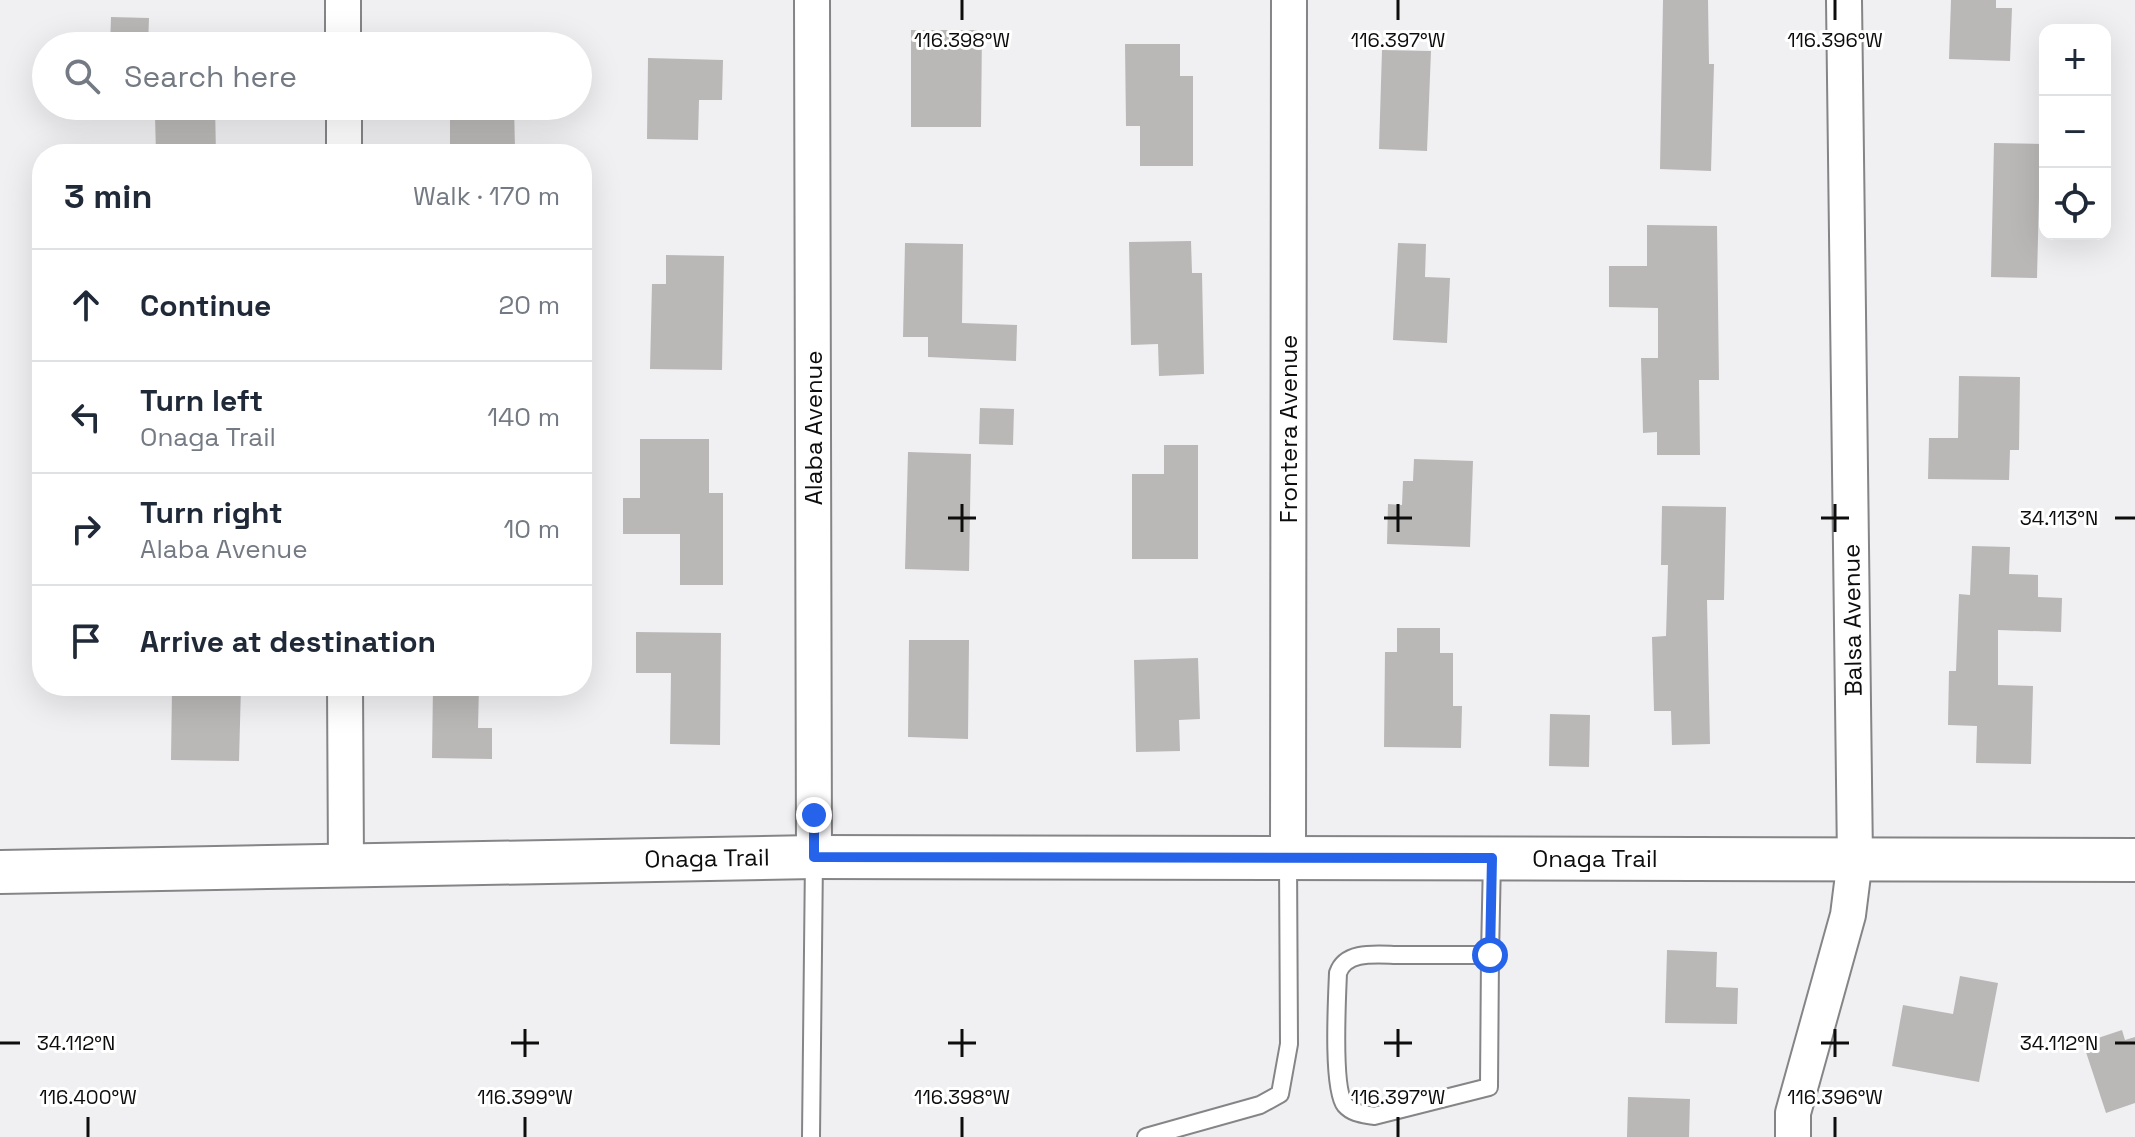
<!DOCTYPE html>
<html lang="en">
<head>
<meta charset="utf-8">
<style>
  body { margin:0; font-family:"Space Grotesk",sans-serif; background:#f6f6f7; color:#1f2937 }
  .controls { position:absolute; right:24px; top:24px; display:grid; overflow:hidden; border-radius:16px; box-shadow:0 8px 32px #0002 }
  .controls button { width:72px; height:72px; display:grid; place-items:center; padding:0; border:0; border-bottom:2px solid #e0e1e3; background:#fff; color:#1f2937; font:40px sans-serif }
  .stop { position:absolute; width:24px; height:24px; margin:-18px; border:6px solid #2563eb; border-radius:50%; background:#fff }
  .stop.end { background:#2563eb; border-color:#fff; box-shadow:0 2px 8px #0008 }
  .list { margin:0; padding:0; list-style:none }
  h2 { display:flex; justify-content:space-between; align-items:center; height:104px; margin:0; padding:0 32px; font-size:34px }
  h2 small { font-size:26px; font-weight:400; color:#747a83 }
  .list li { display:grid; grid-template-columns:52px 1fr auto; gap:24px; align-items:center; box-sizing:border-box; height:112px; padding:0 32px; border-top:2px solid #e0e1e3 }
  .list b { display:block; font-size:30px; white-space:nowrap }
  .list p { margin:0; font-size:26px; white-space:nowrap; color:#747a83 }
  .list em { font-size:26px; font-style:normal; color:#747a83 }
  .icon { flex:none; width:44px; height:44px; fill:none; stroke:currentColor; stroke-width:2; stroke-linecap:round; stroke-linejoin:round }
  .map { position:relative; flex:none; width:2135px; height:1137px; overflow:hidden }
  .search { position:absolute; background:#fff; box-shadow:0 8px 32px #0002; left:32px; top:32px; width:560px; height:88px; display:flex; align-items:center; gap:20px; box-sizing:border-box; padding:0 28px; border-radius:44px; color:#747a83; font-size:30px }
  .panel { position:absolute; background:#fff; box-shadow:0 8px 32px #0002; left:32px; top:144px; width:560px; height:552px; border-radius:32px }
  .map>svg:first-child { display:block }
  .building { fill:#bab8b6 }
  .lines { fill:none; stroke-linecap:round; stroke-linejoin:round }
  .service-casing { stroke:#858587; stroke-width:20 }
  .minor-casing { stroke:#858587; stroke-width:38 }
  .tertiary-casing { stroke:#858587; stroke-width:46 }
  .service { stroke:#fff; stroke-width:16 }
  .minor { stroke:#fff; stroke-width:34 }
  .tertiary { stroke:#fff; stroke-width:42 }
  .route { stroke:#2563eb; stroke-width:10 }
  .ticks { fill:none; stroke:#0d0d0d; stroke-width:3 }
  .labels { text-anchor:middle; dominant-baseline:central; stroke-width:6; stroke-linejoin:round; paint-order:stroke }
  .street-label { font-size:24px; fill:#0d0d0d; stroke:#fff }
  .ticks-label { font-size:20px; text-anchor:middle; fill:#0d0d0d; stroke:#fff; stroke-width:6; stroke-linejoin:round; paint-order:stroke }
</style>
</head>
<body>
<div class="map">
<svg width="2135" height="1137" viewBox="0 0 2135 1137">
  <rect width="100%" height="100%" fill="#f0f0f3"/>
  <path class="building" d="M 1663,0 L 1708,0 L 1709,64 L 1714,64 L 1711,171 L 1660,169 Z
    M 1951,0 L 1996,0 L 1996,8 L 2012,8 L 2010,61 L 1949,59 Z
    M 111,17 L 149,18 L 148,46 L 110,46 Z
    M 911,30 L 982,30 L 981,127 L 911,127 Z
    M 1125,44 L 1180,44 L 1180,76 L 1193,76 L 1193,166 L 1140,166 L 1140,126 L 1126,126 Z
    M 1382,50 L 1431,51 L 1427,151 L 1379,149 Z
    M 648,58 L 723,60 L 722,100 L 699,100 L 698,140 L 647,139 Z
    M 173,106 L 215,106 L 216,154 L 156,154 L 155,116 L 173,116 Z
    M 450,106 L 514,106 L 515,149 L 450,150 Z
    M 1994,143 L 2045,144 L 2045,198 L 2039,197 L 2037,278 L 1991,277 Z
    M 1647,225 L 1717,226 L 1719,380 L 1699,380 L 1700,455 L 1657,455 L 1657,432 L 1643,433 L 1641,358 L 1658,358 L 1658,308 L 1609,307 L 1609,266 L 1647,266 Z
    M 1191,241 L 1192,273 L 1202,273 L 1204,374 L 1159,376 L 1158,344 L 1131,345 L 1129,242 Z
    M 905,243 L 963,244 L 962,323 L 1017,325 L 1016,361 L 928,357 L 928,337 L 903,337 Z
    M 1398,243 L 1426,244 L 1425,277 L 1450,278 L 1447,343 L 1393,340 Z
    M 666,255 L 724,256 L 722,370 L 650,369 L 652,284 L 666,284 Z
    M 1959,376 L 2020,377 L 2019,450 L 2010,450 L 2009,480 L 1928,479 L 1929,438 L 1958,438 Z
    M 980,408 L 1014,409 L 1013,445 L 979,444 Z
    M 640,439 L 709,439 L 709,493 L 723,493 L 723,585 L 680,585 L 680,534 L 623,534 L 623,498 L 640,498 Z
    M 1164,445 L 1198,445 L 1198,559 L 1132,559 L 1132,474 L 1164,474 Z
    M 908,452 L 971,454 L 969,571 L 905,569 Z
    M 1414,459 L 1473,461 L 1470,547 L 1387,544 L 1388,504 L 1402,505 L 1403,481 L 1413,481 Z
    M 1662,506 L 1726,507 L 1724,600 L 1707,600 L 1710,744 L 1672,745 L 1671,711 L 1654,711 L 1652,637 L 1666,636 L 1668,565 L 1661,565 Z
    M 1972,546 L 2010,547 L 2009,574 L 2038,575 L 2038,597 L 2062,598 L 2061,632 L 1998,630 L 1998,685 L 2033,686 L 2031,764 L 1976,763 L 1977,726 L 1948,725 L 1949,671 L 1956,671 L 1959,594 L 1970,595 Z
    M 1397,628 L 1440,628 L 1440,653 L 1453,653 L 1453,706 L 1462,706 L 1461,748 L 1384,747 L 1385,652 L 1397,652 Z
    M 636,632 L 721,633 L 720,745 L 670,744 L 671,673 L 636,673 Z
    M 909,640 L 969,640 L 968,739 L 908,737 Z
    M 1198,658 L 1200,719 L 1179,720 L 1180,751 L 1136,752 L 1134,660 Z
    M 181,686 L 241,686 L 239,761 L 171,760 L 172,690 L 181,690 Z
    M 433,686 L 479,686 L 478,728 L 492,728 L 492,759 L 432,758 Z
    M 1550,714 L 1590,715 L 1589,767 L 1549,766 Z
    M 1667,950 L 1717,952 L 1716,987 L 1738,988 L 1737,1024 L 1665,1023 Z
    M 1960,976 L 1998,983 L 1979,1082 L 1892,1066 L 1903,1005 L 1953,1014 Z
    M 2122,1030 L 2125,1040 L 2135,1037 L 2135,1103 L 2106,1113 L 2083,1043 Z
    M 1628,1097 L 1690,1099 L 1689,1137 L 1627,1137 Z"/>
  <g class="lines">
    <defs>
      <path id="service" d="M 1401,955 L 1490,955 L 1489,1087 L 1374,1116 C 1364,1114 1353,1114 1345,1105 C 1332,1089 1337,998 1338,973 C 1346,949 1380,955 1401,955 Z
        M 1490,955 L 1492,859
        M 811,1137 L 814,858
        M 1146,1137 L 1260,1105 L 1280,1094 L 1289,1044 L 1288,858"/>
      <path id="minor" d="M 343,0 L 343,46
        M 812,0 L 814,857
        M 344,106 L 344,154
        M 345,686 L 346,864
        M 1288,857 L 1289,0
        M 1793,1137 L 1793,1113 L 1848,915 L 1855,859 L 1844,0"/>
      <path id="tertiary" d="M 0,872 L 814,857 L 2135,860"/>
    </defs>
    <use href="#service" class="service-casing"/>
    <use href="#minor" class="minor-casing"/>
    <use href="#tertiary" class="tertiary-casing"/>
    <use href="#service" class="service"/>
    <use href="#minor" class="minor"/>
    <use href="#tertiary" class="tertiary"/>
  </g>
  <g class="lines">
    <path class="route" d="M 814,815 L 814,857 L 1492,858 L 1490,955"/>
  </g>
  <path class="ticks" d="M 962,0 L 962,20M 1398,0 L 1398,20M 1835,0 L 1835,20M 962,504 L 962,532M 1398,504 L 1398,532M 1835,504 L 1835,532M 948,518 L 976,518M 1384,518 L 1412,518M 1821,518 L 1849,518M 2115,518 L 2135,518M 525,1029 L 525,1057M 962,1029 L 962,1057M 1398,1029 L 1398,1057M 1835,1029 L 1835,1057M 0,1043 L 20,1043M 511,1043 L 539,1043M 948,1043 L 976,1043M 1384,1043 L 1412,1043M 1821,1043 L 1849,1043M 2115,1043 L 2135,1043M 88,1117 L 88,1137M 525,1117 L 525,1137M 962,1117 L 962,1137M 1398,1117 L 1398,1137M 1835,1117 L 1835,1137"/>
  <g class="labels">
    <g class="street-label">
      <text transform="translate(813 428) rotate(-90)">Alaba Avenue</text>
      <text transform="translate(1288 429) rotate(-90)">Frontera Avenue</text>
      <text transform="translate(1852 620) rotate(-91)">Balsa Avenue</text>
      <text transform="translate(707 858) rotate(-1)">Onaga Trail</text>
      <text x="1595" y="858">Onaga Trail</text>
    </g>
  </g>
  <g class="ticks-label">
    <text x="962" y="47">116.398°W</text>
    <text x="1398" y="47">116.397°W</text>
    <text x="1835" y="47">116.396°W</text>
    <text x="2059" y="525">34.113°N</text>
    <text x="76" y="1050">34.112°N</text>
    <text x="2059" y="1050">34.112°N</text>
    <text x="88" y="1104">116.400°W</text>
    <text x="525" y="1104">116.399°W</text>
    <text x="962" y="1104">116.398°W</text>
    <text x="1398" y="1104">116.397°W</text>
    <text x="1835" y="1104">116.396°W</text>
  </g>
</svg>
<div class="controls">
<button>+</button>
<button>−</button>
<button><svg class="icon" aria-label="locate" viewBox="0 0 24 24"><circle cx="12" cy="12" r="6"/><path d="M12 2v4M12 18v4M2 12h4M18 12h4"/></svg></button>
</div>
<div class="stop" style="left:1490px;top:955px"></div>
<div class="stop end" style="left:814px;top:815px"></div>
<div class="search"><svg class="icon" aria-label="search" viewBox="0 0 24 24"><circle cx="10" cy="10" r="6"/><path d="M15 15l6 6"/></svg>Search here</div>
<section class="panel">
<h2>3 min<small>Walk · 170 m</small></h2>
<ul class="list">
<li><svg class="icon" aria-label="ahead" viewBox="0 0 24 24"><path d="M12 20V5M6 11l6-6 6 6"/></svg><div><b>Continue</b></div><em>20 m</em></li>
<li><svg class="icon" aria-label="left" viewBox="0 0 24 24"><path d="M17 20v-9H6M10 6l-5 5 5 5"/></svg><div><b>Turn left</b><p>Onaga Trail</p></div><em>140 m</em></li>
<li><svg class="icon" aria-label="right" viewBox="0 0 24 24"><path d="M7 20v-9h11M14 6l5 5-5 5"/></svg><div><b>Turn right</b><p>Alaba Avenue</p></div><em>10 m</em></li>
<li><svg class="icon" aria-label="arrive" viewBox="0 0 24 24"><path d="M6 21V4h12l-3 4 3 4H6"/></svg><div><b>Arrive at destination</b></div></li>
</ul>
</section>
</div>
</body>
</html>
